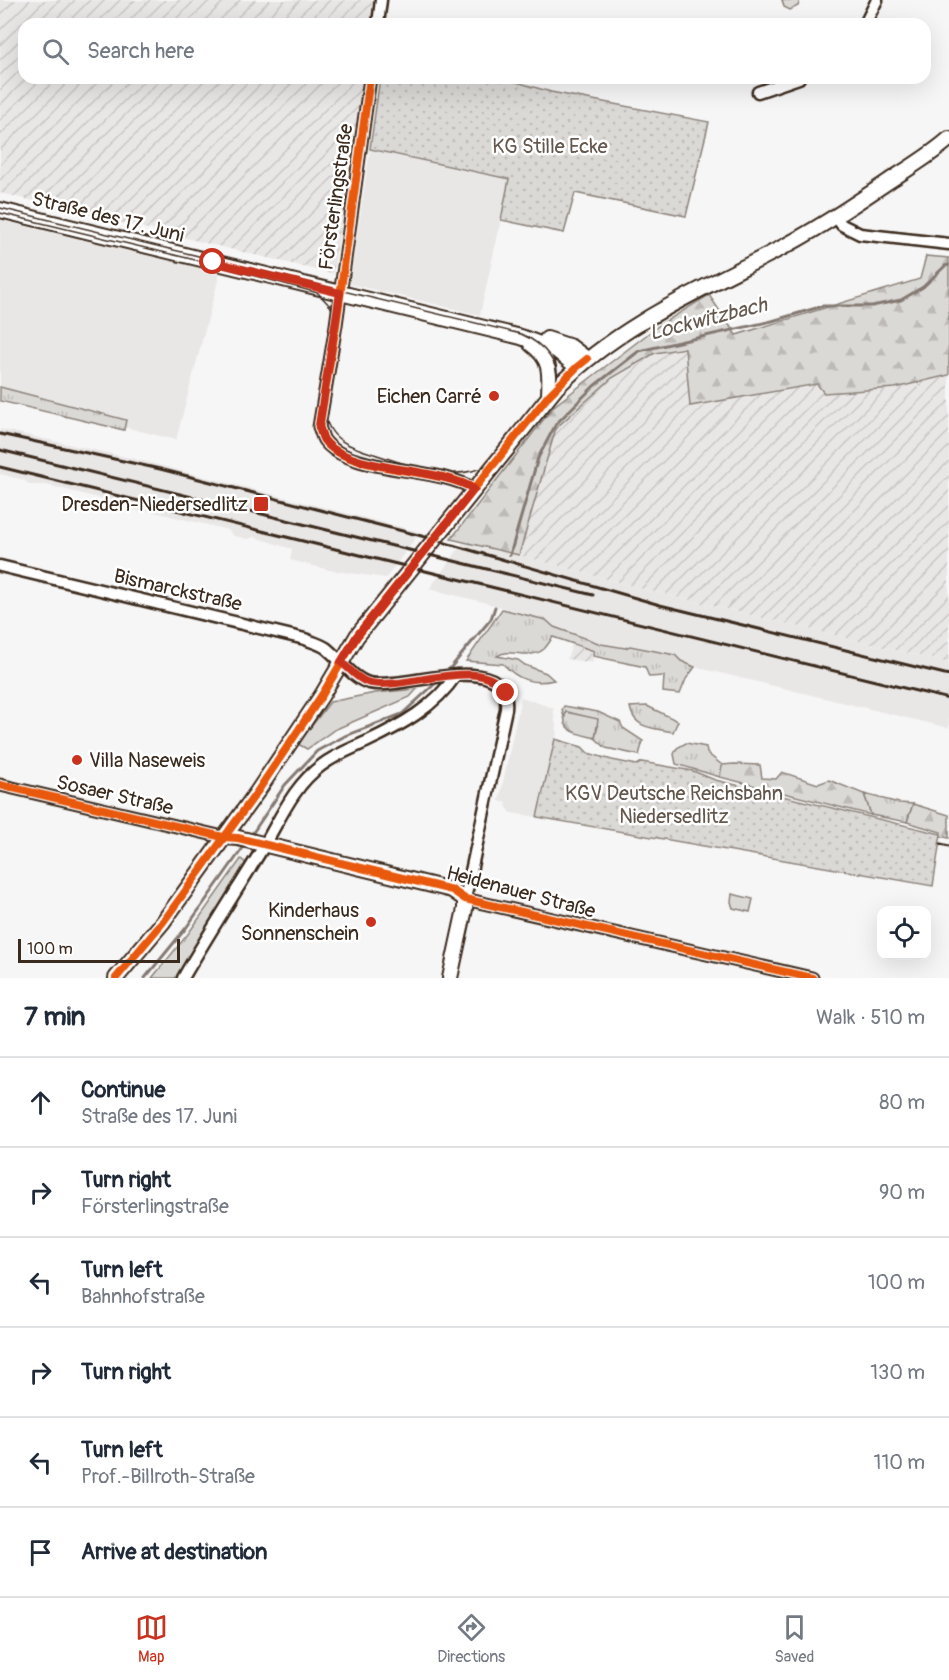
<!DOCTYPE html>
<html lang="en">
<head>
<meta charset="utf-8">
<style>
  body { margin:0; font-family:Pangolin,sans-serif; background:#f6f6f7; color:#1f2937 }
  .controls { position:absolute; right:18px; bottom:18px; display:grid; overflow:hidden; border-radius:12px; box-shadow:0 6px 24px #0002 }
  .controls button { width:54px; height:54px; display:grid; place-items:center; padding:0; border:0; border-bottom:2px solid #e0e1e3; background:#fff; color:#1f2937; font:30px sans-serif }
  .scale { position:absolute; left:18px; bottom:15px; width:162px; box-sizing:border-box; padding-left:6px; border:3px solid #3b2a1e; border-top:0; font-size:16px; line-height:21px; white-space:nowrap; color:#3b2a1e; -webkit-text-stroke:4px #fff; paint-order:stroke }
  .stop { position:absolute; width:18px; height:18px; margin:-14px; border:4px solid #c8321e; border-radius:50%; background:#fff }
  .stop.end { background:#c8321e; border-color:#fff; box-shadow:0 2px 6px #0008 }
  .list { margin:0; padding:0; list-style:none }
  h2 { display:flex; justify-content:space-between; align-items:center; height:78px; margin:0; padding:0 24px; font-size:26px }
  h2 small { font-size:20px; font-weight:400; color:#747a83 }
  .list li { display:grid; grid-template-columns:39px 1fr auto; gap:18px; align-items:center; box-sizing:border-box; height:90px; padding:0 24px; border-top:2px solid #e0e1e3 }
  .list b { display:block; font-size:22px; white-space:nowrap }
  .list p { margin:0; font-size:20px; white-space:nowrap; color:#747a83 }
  .list em { font-size:20px; font-style:normal; color:#747a83 }
  .icon { flex:none; width:33px; height:33px; fill:none; stroke:currentColor; stroke-width:2; stroke-linecap:round; stroke-linejoin:round }
  .map { position:relative; flex:none; width:949px; height:978px; overflow:hidden }
  .search { position:absolute; background:#fff; box-shadow:0 6px 24px #0002; left:18px; right:18px; top:18px; height:66px; display:flex; align-items:center; gap:15px; box-sizing:border-box; padding:0 21px; border-radius:18px; color:#747a83; font-size:22px }
  .sheet { height:618px; background:#fff }
  nav { display:flex; justify-content:space-around; align-items:center; box-sizing:border-box; height:84px; border-top:2px solid #e0e1e3; background:#fff; font-size:16px; color:#747a83 }
  nav a { display:grid; justify-items:center; gap:3px }
  nav .on { color:#c8321e }
  .map>svg:first-child { display:block }
  .built { fill:#e9e7e6 }
  .industrial { fill:url(#industrial-furrows) }
  .grass { fill:url(#grass-tufts); stroke:#8b827a; stroke-width:1.5 }
  .forest { fill:url(#forest-firs); stroke:#8b827a; stroke-width:1.5 }
  .park { fill:#dbd9d6; stroke:#8b827a; stroke-width:1.5 }
  .garden { fill:url(#garden-dots); stroke:#8b827a; stroke-width:1.5 }
  .lines { fill:none; stroke-linecap:round; stroke-linejoin:round }
  .stream { stroke:#847972; stroke-width:3 }
  .minor-casing { stroke:#3b2a1e; stroke-width:15 }
  .tertiary-casing { stroke:#3b2a1e; stroke-width:18 }
  .minor { stroke:#fff; stroke-width:10 }
  .tertiary { stroke:#fff; stroke-width:14 }
  .tram { stroke:#3b2a1e; stroke-width:1.5 }
  .rail { stroke:#3b2a1e; stroke-width:3 }
  .cycleway-casing { stroke:#fff; stroke-width:11 }
  .cycleway { stroke:#e8590c; stroke-width:8 }
  .route { stroke:#c8321e; stroke-width:8 }
  .poi-dot { fill:#c8321e; stroke:#fff; stroke-width:2 }
  .labels { text-anchor:middle; dominant-baseline:central; stroke-width:5; stroke-linejoin:round; paint-order:stroke }
  .park-label { font-size:20px; fill:#63564c; stroke:#fff }
  .street-label { font-size:20px; fill:#3b2a1e; stroke:#fff }
  .poi-label { font-size:20px; fill:#3b2a1e; stroke:#fff; text-anchor:end }
  .water-label { font-size:21px; font-style:italic; fill:#65584f; stroke:#fff }
</style>
</head>
<body>
<div class="map">
<svg width="949" height="978" viewBox="0 0 949 978">
  <defs>
    <pattern id="industrial-furrows" width="10" height="10" patternUnits="userSpaceOnUse" patternTransform="scale(1.5)"><rect width="10" height="10" fill="#e9e7e6"/><path d="M-1 1l2-2M0 10L10 0M9 11l2-2" fill="none" stroke="#c9c6c5"/></pattern>
    <pattern id="grass-tufts" width="24" height="20" patternUnits="userSpaceOnUse" patternTransform="scale(1.5)"><rect width="24" height="20" fill="#dbd9d6"/><path d="M3 7l-1-3M5 7V3M7 7l1-3M15 17l-1-3M17 17v-4M19 17l1-3" fill="none" stroke="#bdbab7"/></pattern>
    <pattern id="forest-firs" width="22" height="20" patternUnits="userSpaceOnUse" patternTransform="scale(1.5)"><rect width="22" height="20" fill="#dbd9d6"/><path d="M5 1l3.5 6h-7zM16 11l3.5 6h-7z" fill="#bdbab7"/></pattern>
    <pattern id="garden-dots" width="8" height="8" patternUnits="userSpaceOnUse" patternTransform="scale(1.5)"><rect width="8" height="8" fill="#dbd9d6"/><path d="M2 2h.1M6 6h.1" fill="none" stroke="#bdbab7" stroke-width="1.8" stroke-linecap="round"/></pattern>
  </defs>
  <rect width="100%" height="100%" fill="#f7f6f6"/>
  <filter id="ink" filterUnits="userSpaceOnUse"><feTurbulence type="fractalNoise" baseFrequency=".0167" numOctaves="2"/><feDisplacementMap in="SourceGraphic" scale="12" xChannelSelector="R" yChannelSelector="G"/><feConvolveMatrix kernelMatrix="1 2 1 2 8 2 1 2 1" color-interpolation-filters="sRGB"/></filter>
  <g filter="url(#ink)">
    <path class="built" d="M 370,149 L 510,179 L 480,315 L 350,284 Z
      M 0,220 L 220,273 L 176,440 L 0,396 Z
      M 0,429 L 135,459 L 420,532 L 386,578 L 329,570 L 290,560 L 292,549 L 254,537 L 248,539 L 234,536 L 228,530 L 150,511 L 142,512 L 129,509 L 122,504 L 47,485 L 30,485 L 24,480 L 0,474 Z
      M 463,543 L 519,555 L 647,590 L 949,663 L 949,728 L 695,667 L 681,661 L 675,655 L 630,646 L 625,648 L 601,644 L 554,627 L 546,620 L 487,603 L 429,589 Z
      M 521,697 L 553,708 L 557,733 L 537,817 L 511,813 L 506,806 L 507,803 L 499,801 Z"/>
    <path class="industrial" d="M 0,0 L 379,0 L 375,24 L 24,24 L 24,78 L 366,78 L 333,274 L 0,193 Z
      M 685,348 L 690,406 L 817,384 L 895,388 L 949,375 L 949,663 L 647,590 L 519,555 L 556,428 L 612,378 L 655,353 Z
      M 572,644 L 595,651 L 592,663 L 567,659 Z"/>
    <path class="grass" d="M 0,387 L 126,420 L 124,430 L 0,401 Z
      M 502,609 L 546,620 L 554,627 L 601,644 L 625,648 L 630,646 L 675,655 L 681,661 L 695,667 L 686,679 L 680,694 L 663,692 L 664,676 L 649,677 L 645,667 L 593,656 L 594,651 L 553,637 C 550,641 547,646 544,649 C 530,661 510,647 497,656 L 518,660 L 525,665 L 546,673 L 554,680 C 533,685 518,680 503,664 L 466,661 Z
      M 564,706 L 598,712 L 620,722 L 623,728 L 643,741 L 639,755 L 606,748 L 595,738 L 598,726 L 583,716 L 567,712 L 564,717 L 562,710 Z
      M 647,706 L 678,721 L 673,732 C 653,728 634,729 630,707 Z
      M 686,743 L 706,747 L 707,753 L 722,765 L 720,777 L 676,764 L 674,754 L 677,748 Z
      M 864,794 L 899,803 L 913,804 L 907,822 L 871,815 Z"/>
    <path class="forest" d="M 926,256 L 949,258 L 949,375 L 895,388 L 824,393 L 817,384 L 690,406 L 685,348 L 655,353 L 612,378 L 556,428 L 519,555 L 451,539 L 554,406 L 658,326 L 709,295 L 736,335 L 920,279 Z
      M 566,712 L 598,719 L 595,738 C 580,734 559,732 566,712 Z
      M 734,764 L 760,765 L 762,778 L 776,779 L 782,772 L 818,784 L 829,780 L 864,794 L 871,815 L 720,777 L 722,765 Z
      M 913,804 L 949,815 L 949,838 L 940,836 L 941,832 L 907,822 Z"/>
    <path class="park" d="M 782,0 L 800,0 L 798,6 L 790,10 L 784,7 Z
      M 417,689 L 410,697 L 334,730 L 307,749 L 298,744 L 330,702 L 375,693 Z
      M 241,859 L 246,863 L 177,978 L 152,978 L 188,934 Z
      M 732,894 L 753,899 L 750,912 L 733,908 L 731,902 Z"/>
    <path class="garden" d="M 380,78 L 503,78 L 551,92 L 709,122 L 686,216 L 575,193 L 564,233 L 501,220 L 509,179 L 370,149 Z
      M 555,739 L 582,747 L 588,753 L 612,760 L 637,765 L 642,762 L 693,771 L 715,780 L 941,834 L 933,886 L 537,817 Z"/>
    <g class="lines">
      <path class="stream" d="M 510,555 L 538,458 L 556,424 L 594,386 L 639,351 L 772,321 L 823,306 L 872,306 L 901,300 L 923,287 L 945,266 L 949,265
        M 447,672 L 491,619 L 495,607
        M 250,837 L 285,785 L 317,751 L 345,736 L 402,714 L 438,681
        M 145,978 L 186,928 L 245,845"/>
      <defs>
        <path id="minor" d="M 378,24 L 381,0
          M 865,24 L 877,0
          M 370,78 L 336,325 L 319,427 C 321,431 322,437 324,440 C 348,474 438,466 474,489
          M 758,92 L 799,78
          M 836,217 L 842,225 L 860,234 L 949,244
          M 0,566 L 305,639 C 312,642 320,644 326,648 C 339,658 353,679 369,683 C 402,691 512,646 506,709 L 465,899 L 812,978
          M 0,785 L 223,837
          M 183,978 C 209,933 237,890 264,846 C 281,817 294,785 322,765 C 335,755 351,749 366,742 C 400,726 435,707 456,675"/>
        <path id="tertiary" d="M 0,210 L 521,337 L 556,350 L 577,367
          M 547,339 L 571,347 L 587,359
          M 531,344 C 551,359 550,371 549,395
          M 223,837 L 238,838 L 452,890 L 465,899 L 465,909 L 450,978
          M 116,978 L 163,922 L 257,792 L 322,695 L 357,636 L 556,388 C 617,327 692,294 768,255 C 810,234 849,208 889,181 C 909,168 931,155 949,139"/>
      </defs>
      <use href="#minor" class="minor-casing"/>
      <use href="#tertiary" class="tertiary-casing"/>
      <use href="#minor" class="minor"/>
      <use href="#tertiary" class="tertiary"/>
      <path class="tram" d="M 0,208 L 521,334 C 542,343 565,365 554,390 C 549,402 538,413 530,423 C 512,446 502,463 472,471 C 440,479 404,463 374,454 C 348,446 328,440 324,410 L 336,325 L 331,307 L 318,293 L 212,264 L 0,213"/>
      <path class="rail" d="M 0,434 L 160,469 L 418,535 L 660,605 L 949,675
        M 0,450 L 593,595
        M 0,467 L 949,699
        M 941,844 L 949,846"/>
      <defs>
        <path id="cycleway" d="M 370,78 L 336,325 L 319,427 C 321,431 322,437 324,440 C 348,474 438,466 474,489
          M 0,785 L 223,837 L 238,838 L 452,890 L 465,899 L 812,978
          M 116,978 L 163,922 L 257,792 L 322,695 L 357,636 L 549,395 L 577,367 L 587,359"/>
      </defs>
      <use href="#cycleway" class="cycleway-casing"/>
      <use href="#cycleway" class="cycleway"/>
    </g>
  </g>
  <g class="lines" filter="url(#ink)">
    <path class="route" d="M 213,262 L 340,293 L 319,427 C 321,431 322,437 324,440 C 348,473 438,466 474,489 L 357,636 L 341,662 C 349,668 357,679 367,682 C 403,693 483,652 506,693"/>
  </g>
  <g class="poi-dot">
    <circle cx="494" cy="396" r="6"/>
    <rect x="253" y="496" width="16" height="16" rx="3"/>
    <circle cx="77" cy="760" r="6"/>
    <circle cx="371" cy="922" r="6"/>
  </g>
  <g class="labels">
    <g class="park-label">
      <text x="550" y="146">KG Stille Ecke</text>
      <text x="674" y="793">KGV Deutsche Reichsbahn<tspan x="674" dy="23">Niedersedlitz</tspan></text>
    </g>
    <g class="street-label">
      <text transform="translate(336 197) rotate(-82)">Försterlingstraße</text>
      <text transform="translate(108 217) rotate(14)">Straße des 17. Juni</text>
      <text transform="translate(178 590) rotate(13)">Bismarckstraße</text>
      <text transform="translate(115 795) rotate(13)">Sosaer Straße</text>
      <text transform="translate(521 892) rotate(15)">Heidenauer Straße</text>
    </g>
    <g class="poi-label">
      <text x="482" y="396">Eichen Carré</text>
      <text x="248" y="504">Dresden-Niedersedlitz</text>
      <text x="89" y="760" text-anchor="start">Villa Naseweis</text>
      <text x="359" y="910">Kinderhaus<tspan x="359" dy="23">Sonnenschein</tspan></text>
    </g>
    <g class="water-label">
      <text transform="translate(708 319) rotate(-14)">Lockwitzbach</text>
    </g>
  </g>
</svg>
<div class="controls">
<button><svg class="icon" aria-label="locate" viewBox="0 0 24 24"><circle cx="12" cy="12" r="6"/><path d="M12 2v4M12 18v4M2 12h4M18 12h4"/></svg></button>
</div>
<div class="scale">100 m</div>
<div class="stop" style="left:213px;top:262px"></div>
<div class="stop end" style="left:506px;top:693px"></div>
<div class="search"><svg class="icon" aria-label="search" viewBox="0 0 24 24"><circle cx="10" cy="10" r="6"/><path d="M15 15l6 6"/></svg>Search here</div>
</div>
<section class="sheet">
<h2>7 min<small>Walk · 510 m</small></h2>
<ul class="list">
<li><svg class="icon" aria-label="ahead" viewBox="0 0 24 24"><path d="M12 20V5M6 11l6-6 6 6"/></svg><div><b>Continue</b><p>Straße des 17. Juni</p></div><em>80 m</em></li>
<li><svg class="icon" aria-label="right" viewBox="0 0 24 24"><path d="M7 20v-9h11M14 6l5 5-5 5"/></svg><div><b>Turn right</b><p>Försterlingstraße</p></div><em>90 m</em></li>
<li><svg class="icon" aria-label="left" viewBox="0 0 24 24"><path d="M17 20v-9H6M10 6l-5 5 5 5"/></svg><div><b>Turn left</b><p>Bahnhofstraße</p></div><em>100 m</em></li>
<li><svg class="icon" aria-label="right" viewBox="0 0 24 24"><path d="M7 20v-9h11M14 6l5 5-5 5"/></svg><div><b>Turn right</b></div><em>130 m</em></li>
<li><svg class="icon" aria-label="left" viewBox="0 0 24 24"><path d="M17 20v-9H6M10 6l-5 5 5 5"/></svg><div><b>Turn left</b><p>Prof.-Billroth-Straße</p></div><em>110 m</em></li>
<li><svg class="icon" aria-label="arrive" viewBox="0 0 24 24"><path d="M6 21V4h12l-3 4 3 4H6"/></svg><div><b>Arrive at destination</b></div></li>
</ul>
</section>
<nav>
<a class="on"><svg class="icon" aria-label="map" viewBox="0 0 24 24"><path d="M3 6l6-2 6 2 6-2v14l-6 2-6-2-6 2zM9 4v14M15 6v14"/></svg>Map</a>
<a><svg class="icon" aria-label="directions" viewBox="0 0 24 24"><path d="M12 3l9 9-9 9-9-9zM9 14v-3h6M13 9l2 2-2 2"/></svg>Directions</a>
<a><svg class="icon" aria-label="saved" viewBox="0 0 24 24"><path d="M7 4h10v16l-5-4-5 4z"/></svg>Saved</a>
</nav>
</body>
</html>
